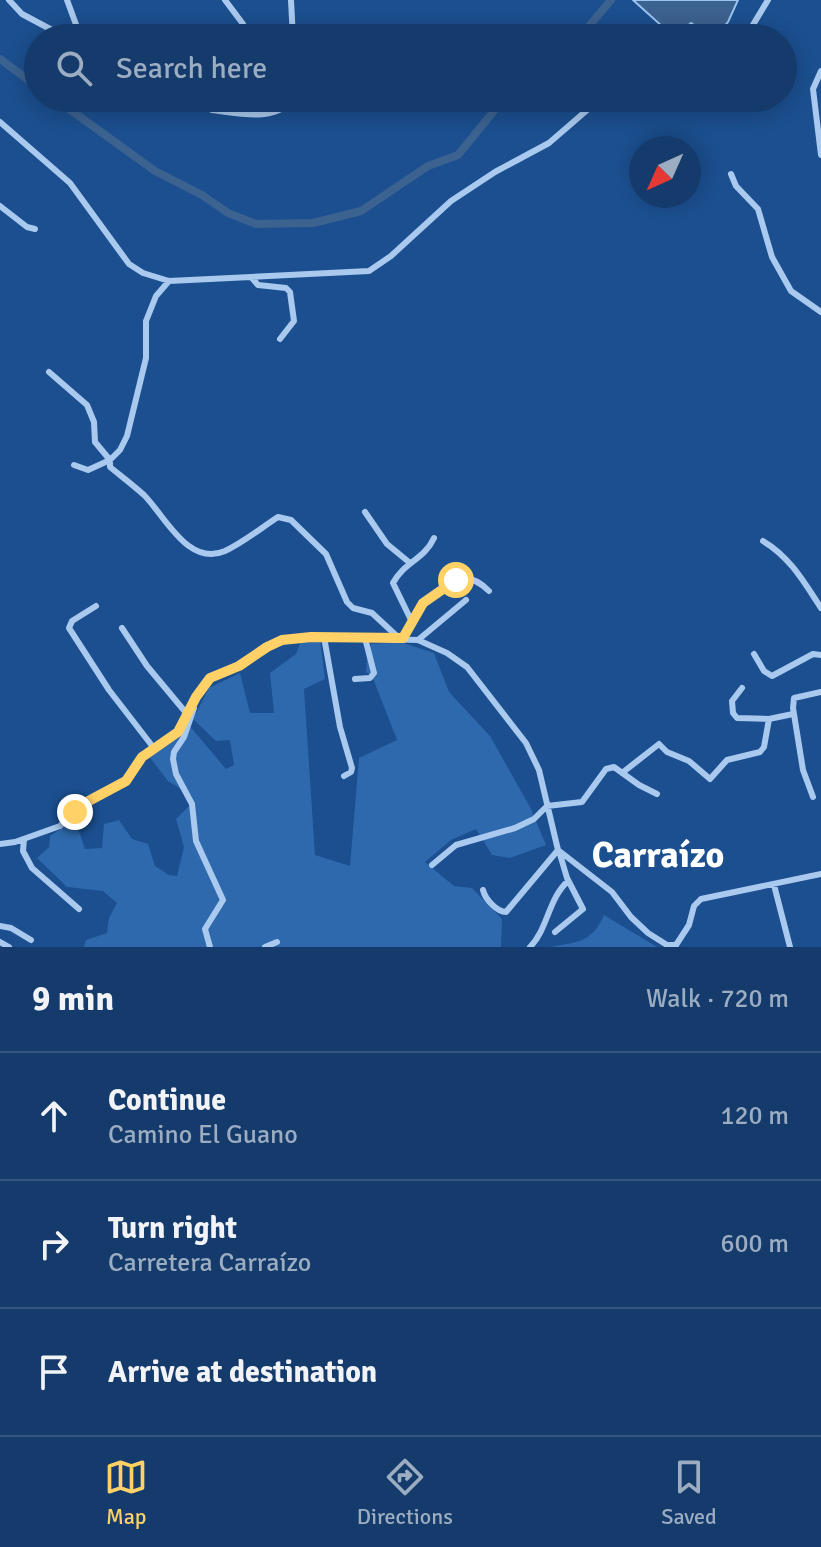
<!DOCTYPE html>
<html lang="en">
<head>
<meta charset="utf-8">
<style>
  body { margin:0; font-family:Signika,sans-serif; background:#214673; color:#f1f3f6 }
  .compass { position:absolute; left:629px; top:136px; width:72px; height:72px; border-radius:50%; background:#143b6b; box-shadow:0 4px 20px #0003; rotate:225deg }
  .stop { position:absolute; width:24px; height:24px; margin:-18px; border:6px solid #ffd166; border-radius:50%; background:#fff }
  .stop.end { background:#ffd166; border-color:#fff; box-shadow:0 2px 8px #0008 }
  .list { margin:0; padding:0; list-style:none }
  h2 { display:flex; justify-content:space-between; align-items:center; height:104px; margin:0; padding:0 32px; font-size:34px }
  h2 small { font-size:26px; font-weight:400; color:#9dadc1 }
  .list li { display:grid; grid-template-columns:52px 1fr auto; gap:24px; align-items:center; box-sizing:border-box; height:128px; padding:0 32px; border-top:2px solid #33557e }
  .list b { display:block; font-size:30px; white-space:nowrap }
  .list p { margin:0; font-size:26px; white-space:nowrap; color:#9dadc1 }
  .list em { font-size:26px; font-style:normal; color:#9dadc1 }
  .icon { flex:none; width:44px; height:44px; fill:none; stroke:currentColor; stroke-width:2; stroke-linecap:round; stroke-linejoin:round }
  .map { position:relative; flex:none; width:821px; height:947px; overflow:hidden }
  .search { position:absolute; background:#143b6b; box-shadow:0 4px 20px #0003; left:24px; right:24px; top:24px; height:88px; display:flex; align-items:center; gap:20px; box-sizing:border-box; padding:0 28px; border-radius:44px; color:#9dadc1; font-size:30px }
  .sheet { height:488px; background:#143b6b }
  nav { display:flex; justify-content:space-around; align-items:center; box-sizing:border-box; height:112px; border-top:2px solid #33557e; background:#143b6b; font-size:22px; color:#9dadc1 }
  nav a { display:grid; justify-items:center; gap:4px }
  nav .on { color:#ffd166 }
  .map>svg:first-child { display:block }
  .green { fill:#2e69ad }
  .water { fill:#3c6290; stroke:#9cc4f0; stroke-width:2 }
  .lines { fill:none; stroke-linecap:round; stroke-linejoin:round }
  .river { stroke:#3c6290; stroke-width:8 }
  .minor { stroke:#a9c9ee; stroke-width:6 }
  .route { stroke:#ffd166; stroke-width:10 }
  .labels { text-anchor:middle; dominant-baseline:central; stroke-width:7; stroke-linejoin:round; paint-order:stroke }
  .district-label { font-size:36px; font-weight:bold; fill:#fff; stroke:#1b4f8f }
</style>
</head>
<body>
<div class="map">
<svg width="821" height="947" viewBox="0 0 821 947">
  <rect width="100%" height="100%" fill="#1b4f8f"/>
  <path class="green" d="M 320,639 L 325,679 L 304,689 L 315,855 L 350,866 L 359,758 L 397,740 L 372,676 L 366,672 L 367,654 L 371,644 L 400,642 L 434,653 L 449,692 L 490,736 L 530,807 L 546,845 L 510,858 L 492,855 L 476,829 L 451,840 L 425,862 L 454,886 L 472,888 L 502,919 L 501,947 L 84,947 L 86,940 L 107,933 L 109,918 L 117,903 L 103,891 L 67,887 L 37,858 L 49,847 L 50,836 L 72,822 L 80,834 L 85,849 L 102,848 L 104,824 L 119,820 L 132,839 L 148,844 L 155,866 L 169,875 L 177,876 L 184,847 L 176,819 L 190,805 L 189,794 L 168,781 L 148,755 L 179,738 L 188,724 L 226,769 L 234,765 L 230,740 L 216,741 L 193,719 L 209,688 L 240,673 L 250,713 L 274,713 L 270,673 L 296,654 L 301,641 Z
    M 604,915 L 657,947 L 550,947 C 577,942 592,943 604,915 Z"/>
  <path class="water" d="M 633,0 L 738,0 L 728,22 L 714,38 L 691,23 L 674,37 Z"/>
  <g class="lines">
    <path class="river" d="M 579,38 L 611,0
      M 0,59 L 38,87
      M 54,98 L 155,171 L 202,195 L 228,213 L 256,224 L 313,223 L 361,211 L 428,166 L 458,155 L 498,106 L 530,98"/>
    <path class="minor" d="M 9,0 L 22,14 L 67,38
      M 67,0 L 81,38
      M 225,0 L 243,24 L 248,38
      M 291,0 L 293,38
      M 745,38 L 768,0
      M 821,71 L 813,89 L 821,155
      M 187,98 L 212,110 L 224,98
      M 212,110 C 237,113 278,123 292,98
      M 0,122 L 70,183 L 129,264 L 143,273 L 169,281 L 369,271 L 391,256 L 451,201 L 495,172 L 549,143 L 601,98
      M 731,174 L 736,186 L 758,209 L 772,257 L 791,291 L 821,312
      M 0,206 L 27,227 L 35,229
      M 252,278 L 258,285 L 286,288 L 290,292 L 294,321 L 280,339
      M 49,372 L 87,405 L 94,422 L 95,442 L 110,460 L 110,467 C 121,476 133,485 144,495 C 165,516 188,567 225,551 C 244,542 261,528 278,517 L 291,520 L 326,554 L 347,602 L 353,608 L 372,613 L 399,638
      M 74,465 L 88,470 L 110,460 L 120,450 L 127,436 L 146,358 L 146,321 L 156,296 L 169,281
      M 365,512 L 387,544 L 410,563
      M 763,541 C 790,557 804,582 821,608
      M 96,606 L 72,621 L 69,628 L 109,690 L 153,747
      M 412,622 L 393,583 C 404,562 424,560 434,538
      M 122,628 L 147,666 L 187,714
      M 324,637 L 340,727 L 352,768 L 351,772 L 344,776
      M 403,638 L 423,603 L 456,580 C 469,575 480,582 489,591
      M 418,640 L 466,600
      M 754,654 L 764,671 L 772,676 L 813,654 L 821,655
      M 355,679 L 370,678 L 374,673 L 365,638
      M 742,688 L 732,701 L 733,713 L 737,718 L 769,719 L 793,714
      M 194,708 L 184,737 L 174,752 L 173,759 L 176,774 L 192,804 L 196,841 L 223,900 L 205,929 L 210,947
      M 622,773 L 659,744 L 667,752 L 689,761 L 710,779 L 727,760 L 760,752 L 764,747 L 769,719
      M 813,797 L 803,770 L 793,708 L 794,698 L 821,692
      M 24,839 L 23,851 L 32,868 L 79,909
      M 0,844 L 15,842 L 60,826 L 83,804 L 126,781 L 142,757 L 178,732 L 196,697 L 210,678 L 239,666 L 267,647 L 282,640 L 311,637 L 418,640 L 447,653 L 467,667 L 526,743 L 539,770 L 558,850 L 612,892 L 631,917 L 648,933 L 667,945 L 676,945 L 689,925 L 694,906 L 701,899 L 821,874
      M 432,865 L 456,845 L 515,828 L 534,819 L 547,806 L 582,802 L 606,769 L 614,767 L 639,785 L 657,794
      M 774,885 L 790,947
      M 483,890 C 485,899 497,912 506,912 L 558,850
      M 0,926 L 11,928 L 31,940
      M 555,932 L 583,909 L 567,878 L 559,851
      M 0,942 L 9,947
      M 265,947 L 277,942
      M 530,947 C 548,929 548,899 568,881"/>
  </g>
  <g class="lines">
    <path class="route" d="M 75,812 L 83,804 L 126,781 L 142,757 L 178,732 L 196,697 L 210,678 L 239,666 L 267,647 L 282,640 L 311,637 L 403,638 L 423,603 L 456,580"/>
  </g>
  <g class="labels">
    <g class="district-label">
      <text x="658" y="855">Carraízo</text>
    </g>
  </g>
</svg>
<svg class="compass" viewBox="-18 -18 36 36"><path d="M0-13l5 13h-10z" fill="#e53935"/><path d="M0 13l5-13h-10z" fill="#9dadc1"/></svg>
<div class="stop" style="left:456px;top:580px"></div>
<div class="stop end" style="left:75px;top:812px"></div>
<div class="search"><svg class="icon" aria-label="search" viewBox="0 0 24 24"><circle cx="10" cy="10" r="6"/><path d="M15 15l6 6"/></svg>Search here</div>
</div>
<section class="sheet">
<h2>9 min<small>Walk · 720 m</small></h2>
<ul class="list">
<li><svg class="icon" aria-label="ahead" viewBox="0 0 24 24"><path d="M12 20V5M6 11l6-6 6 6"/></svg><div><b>Continue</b><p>Camino El Guano</p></div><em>120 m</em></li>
<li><svg class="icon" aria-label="right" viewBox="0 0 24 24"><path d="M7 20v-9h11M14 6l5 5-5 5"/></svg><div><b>Turn right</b><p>Carretera Carraízo</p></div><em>600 m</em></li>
<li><svg class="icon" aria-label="arrive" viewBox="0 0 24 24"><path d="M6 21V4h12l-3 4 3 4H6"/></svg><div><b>Arrive at destination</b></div></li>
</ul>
</section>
<nav>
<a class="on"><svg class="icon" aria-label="map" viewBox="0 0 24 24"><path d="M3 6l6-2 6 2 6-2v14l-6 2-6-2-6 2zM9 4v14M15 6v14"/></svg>Map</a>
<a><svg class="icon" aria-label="directions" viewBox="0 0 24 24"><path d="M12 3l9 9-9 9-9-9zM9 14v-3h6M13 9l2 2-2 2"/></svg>Directions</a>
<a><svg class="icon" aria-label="saved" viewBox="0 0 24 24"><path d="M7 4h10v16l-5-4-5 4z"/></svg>Saved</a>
</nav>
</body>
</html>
